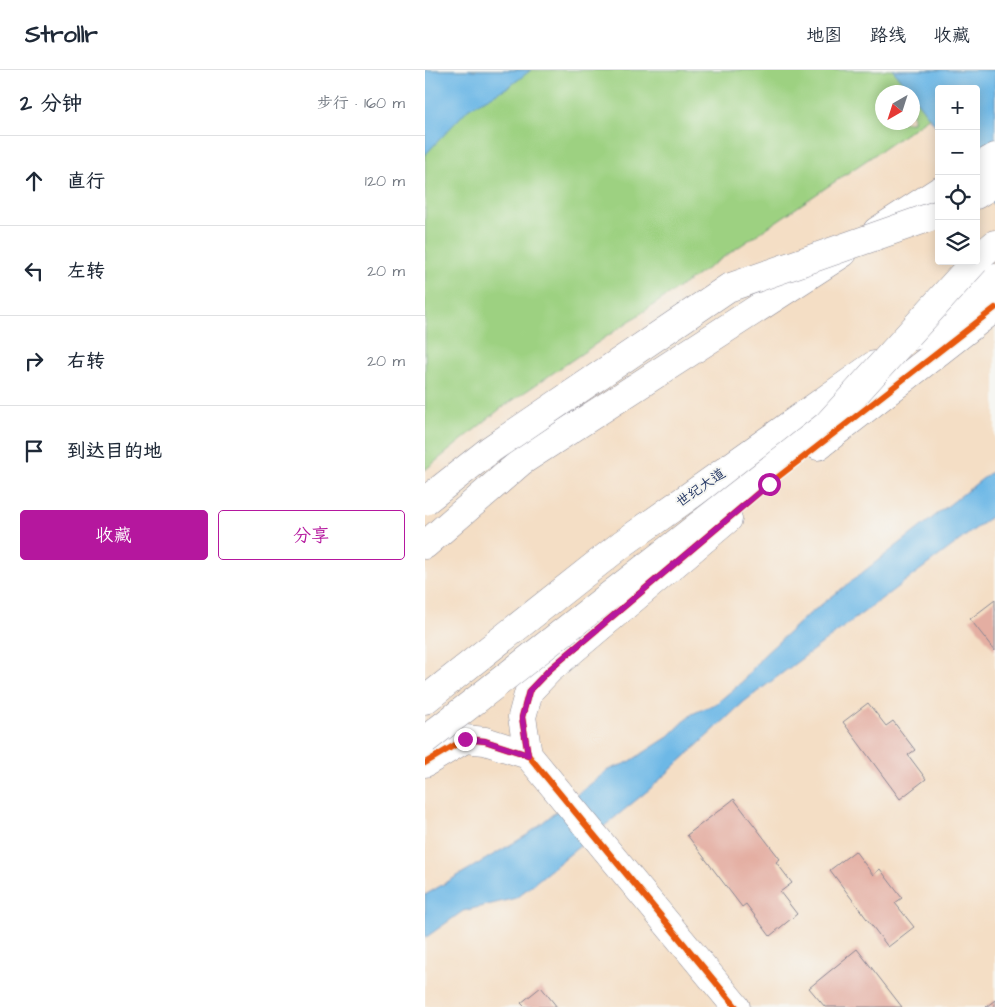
<!DOCTYPE html>
<html lang="zh">
<head>
<meta charset="utf-8">
<style>
  body { margin:0; font-family:"Architects Daughter","LXGW WenKai TC",sans-serif; background:#f6f6f7; color:#1f2937 }
  .controls { position:absolute; right:15px; top:15px; display:grid; overflow:hidden; border-radius:5px; box-shadow:0 2px 12px #0003 }
  .controls button { width:45px; height:45px; display:grid; place-items:center; padding:0; border:0; border-bottom:1px solid #e0e1e3; background:#fff; color:#1f2937; font:25px sans-serif }
  .compass { position:absolute; left:450px; top:15px; width:45px; height:45px; border-radius:50%; background:#fff; box-shadow:0 2px 12px #0003; rotate:219deg }
  .stop { position:absolute; width:15px; height:15px; margin:-11px; border:4px solid #b5179e; border-radius:50%; background:#fff }
  .stop.end { background:#b5179e; border-color:#fff; box-shadow:0 1px 5px #0008 }
  .list { margin:0; padding:0; list-style:none }
  h2 { display:flex; justify-content:space-between; align-items:center; height:65px; margin:0; padding:0 20px; font-size:21px }
  h2 small { font-size:16px; font-weight:400; color:#747a83 }
  .list li { display:grid; grid-template-columns:32px 1fr auto; gap:15px; align-items:center; box-sizing:border-box; height:90px; padding:0 20px; border-top:1px solid #e0e1e3 }
  .list b { display:block; font-size:19px; white-space:nowrap }
  .list em { font-size:16px; font-style:normal; color:#747a83 }
  .actions { display:flex; gap:10px; padding:15px 20px }
  .actions a { flex:1; padding:11px 0; border:1px solid #b5179e; border-radius:5px; text-align:center; font-size:18px; color:#b5179e }
  .actions .main { background:#b5179e; color:#fff }
  .icon { flex:none; width:28px; height:28px; fill:none; stroke:currentColor; stroke-width:2; stroke-linecap:round; stroke-linejoin:round }
  .map { position:relative; flex:none; width:570px; height:937px; overflow:hidden }
  header { display:flex; align-items:center; gap:30px; box-sizing:border-box; height:70px; padding:0 25px; background:#fff; border-bottom:1px solid #e0e1e3 }
  header strong { font-size:24px }
  nav { display:flex; gap:28px; margin-inline-start:auto; font-size:18px }
  main { display:flex }
  aside { flex:1; background:#fff }
  .map>svg:first-child { display:block }
  .green { fill:#9dd181; stroke:#5c8070; fill-rule:evenodd }
  .water { fill:#6db8e6; stroke:#4474a2 }
  .building { fill:#e4aea2 }
  .lines { fill:none; stroke-linecap:round; stroke-linejoin:round }
  .secondary-casing { stroke:#888692; stroke-width:29 }
  .primary-casing { stroke:#888692; stroke-width:29 }
  .highway-casing { stroke:#888692; stroke-width:29 }
  .secondary { stroke:#fff; stroke-width:28 }
  .primary { stroke:#fff; stroke-width:28 }
  .highway { stroke:#fff; stroke-width:28 }
  .highway-bridge-casing { stroke:#888692; stroke-width:29; stroke-linecap:butt }
  .highway-bridge { stroke:#fff; stroke-width:28 }
  .cycleway-casing { stroke:#f6f6f2; stroke-width:9 }
  .cycleway { stroke:#e8590c; stroke-width:6 }
  .route { stroke:#b5179e; stroke-width:6 }
  .labels { text-anchor:middle; dominant-baseline:central; stroke-width:4; stroke-linejoin:round; paint-order:stroke }
  .street-label { font-size:14px; fill:#1b2f5e; stroke:#f6f6f2 }
</style>
</head>
<body>
<header>
<strong>Strollr</strong>
<nav><a>地图</a><a>路线</a><a>收藏</a></nav>
</header>
<main>
<aside>
<h2>2 分钟<small>步行 · 160 m</small></h2>
<ul class="list">
<li><svg class="icon" aria-label="ahead" viewBox="0 0 24 24"><path d="M12 20V5M6 11l6-6 6 6"/></svg><div><b>直行</b></div><em>120 m</em></li>
<li><svg class="icon" aria-label="left" viewBox="0 0 24 24"><path d="M17 20v-9H6M10 6l-5 5 5 5"/></svg><div><b>左转</b></div><em>20 m</em></li>
<li><svg class="icon" aria-label="right" viewBox="0 0 24 24"><path d="M7 20v-9h11M14 6l5 5-5 5"/></svg><div><b>右转</b></div><em>20 m</em></li>
<li><svg class="icon" aria-label="arrive" viewBox="0 0 24 24"><path d="M6 21V4h12l-3 4 3 4H6"/></svg><div><b>到达目的地</b></div></li>
</ul>
<div class="actions"><a class="main">收藏</a><a>分享</a></div>
</aside>
<div class="map">
<svg width="570" height="937" viewBox="0 0 570 937">
  <rect width="100%" height="100%" fill="#f6f6f2"/>
  <filter id="ink" filterUnits="userSpaceOnUse"><feTurbulence type="fractalNoise" baseFrequency=".02" numOctaves="2"/><feDisplacementMap in="SourceGraphic" scale="10" xChannelSelector="R" yChannelSelector="G"/><feConvolveMatrix kernelMatrix="1 2 1 2 8 2 1 2 1" color-interpolation-filters="sRGB"/></filter>
  <filter id="wash" filterUnits="userSpaceOnUse"><feTurbulence type="fractalNoise" baseFrequency=".0096" numOctaves="4" result="noise"/><feDisplacementMap in="SourceGraphic" scale="20" xChannelSelector="R" yChannelSelector="G"/><feGaussianBlur stdDeviation="1.12" result="paint"/><feColorMatrix in="noise" values="0 0 0 0 0 0 0 0 0 0 0 0 0 0 0 0 0 1.4 0 .05"/><feComposite in="paint" operator="in"/></filter>
  <g filter="url(#wash)">
    <rect width="100%" height="100%" fill="#f4dec5"/>
    <path class="green" d="M 0,0 L 570,0 L 514,19 L 514,41 L 75,339 L 0,400 ZM 458,22 L 488,22 L 488,52 L 458,52 Z"/>
    <path class="water" d="M 0,0 L 106,0 L 85,16 L 44,38 L 0,85 Z
      M 468,0 L 570,0 L 570,136 L 551,111 L 551,19 L 514,19 L 514,60 Z
      M 570,399 L 570,444 L 320,631 L 226,718 L 91,828 L 38,841 L 0,868 L 0,825 L 102,765 L 183,700 L 204,692 L 243,667 L 267,644 L 292,633 L 318,611 L 337,587 L 378,549 Z"/>
    <g id="blocks">
      <path class="building" d="M 570,530 L 570,581 L 545,549 Z
        M 443,633 L 461,656 L 468,651 L 490,680 L 483,685 L 501,709 L 475,729 L 418,652 Z
        M 309,729 L 355,789 L 351,792 L 367,813 L 355,822 L 372,844 L 345,866 L 321,834 L 317,837 L 262,765 Z
        M 430,781 L 448,805 L 455,799 L 477,828 L 470,833 L 489,857 L 463,877 L 405,800 Z
        M 432,879 L 477,937 L 400,937 L 384,918 Z
        M 116,917 L 132,937 L 100,937 L 96,933 Z
        M 570,930 L 570,937 L 561,937 Z"/>
    </g>
  </g>
  <g filter="url(#ink)">
    <use href="#blocks" fill-opacity="0" stroke="#888692" stroke-width="1"/>
    <g class="lines">
      <defs>
        <path id="secondary" d="M 393,376 L 570,238
          M 103,685 L 97,647 L 104,621 L 124,600 L 303,449
          M 0,693 L 40,669 L 60,671 L 103,685 L 311,937"/>
        <path id="primary" d="M 551,98 L 570,87
          M 452,161 L 514,121
          M 490,266 L 570,208
          M 0,475 L 97,391 L 418,183
          M 0,630 L 197,474 L 449,295"/>
        <path id="highway" d="M 551,125 L 570,113
          M 551,190 L 570,174"/>
      </defs>
      <use href="#secondary" class="secondary-casing"/>
      <use href="#primary" class="primary-casing"/>
      <use href="#highway" class="highway-casing"/>
      <use href="#secondary" class="secondary"/>
      <use href="#primary" class="primary"/>
      <use href="#highway" class="highway"/>
      <defs>
        <path id="highway-bridge" d="M 0,431 L 66,379 L 303,218 L 514,144
          M 0,670 L 402,355 L 550,191"/>
      </defs>
      <use href="#highway-bridge" class="highway-bridge-casing"/>
      <use href="#highway-bridge" class="highway-bridge"/>
      <defs>
        <path id="cycleway" d="M 103,685 L 97,647 L 104,621 L 124,600 L 344,414 L 570,238
          M 0,693 L 40,669 L 60,671 L 103,685 L 311,937"/>
      </defs>
      <use href="#cycleway" class="cycleway-casing"/>
      <use href="#cycleway" class="cycleway"/>
    </g>
  </g>
  <g class="lines" filter="url(#ink)">
    <path class="route" d="M 40,669 L 60,671 L 103,685 L 97,647 L 104,621 L 124,600 L 344,414"/>
  </g>
  <g class="labels">
    <g class="street-label">
      <text transform="translate(276 418) rotate(-35)">世纪大道</text>
    </g>
  </g>
</svg>
<div class="controls">
<button>+</button>
<button>−</button>
<button><svg class="icon" aria-label="locate" viewBox="0 0 24 24"><circle cx="12" cy="12" r="6"/><path d="M12 2v4M12 18v4M2 12h4M18 12h4"/></svg></button>
<button><svg class="icon" aria-label="layers" viewBox="0 0 24 24"><path d="M12 4l9 5-9 5-9-5zM3 14l9 5 9-5"/></svg></button>
</div>
<svg class="compass" viewBox="-18 -18 36 36"><path d="M0-13l5 13h-10z" fill="#e53935"/><path d="M0 13l5-13h-10z" fill="#747a83"/></svg>
<div class="stop" style="left:344px;top:414px"></div>
<div class="stop end" style="left:40px;top:669px"></div>
</div>
</main>
</body>
</html>
